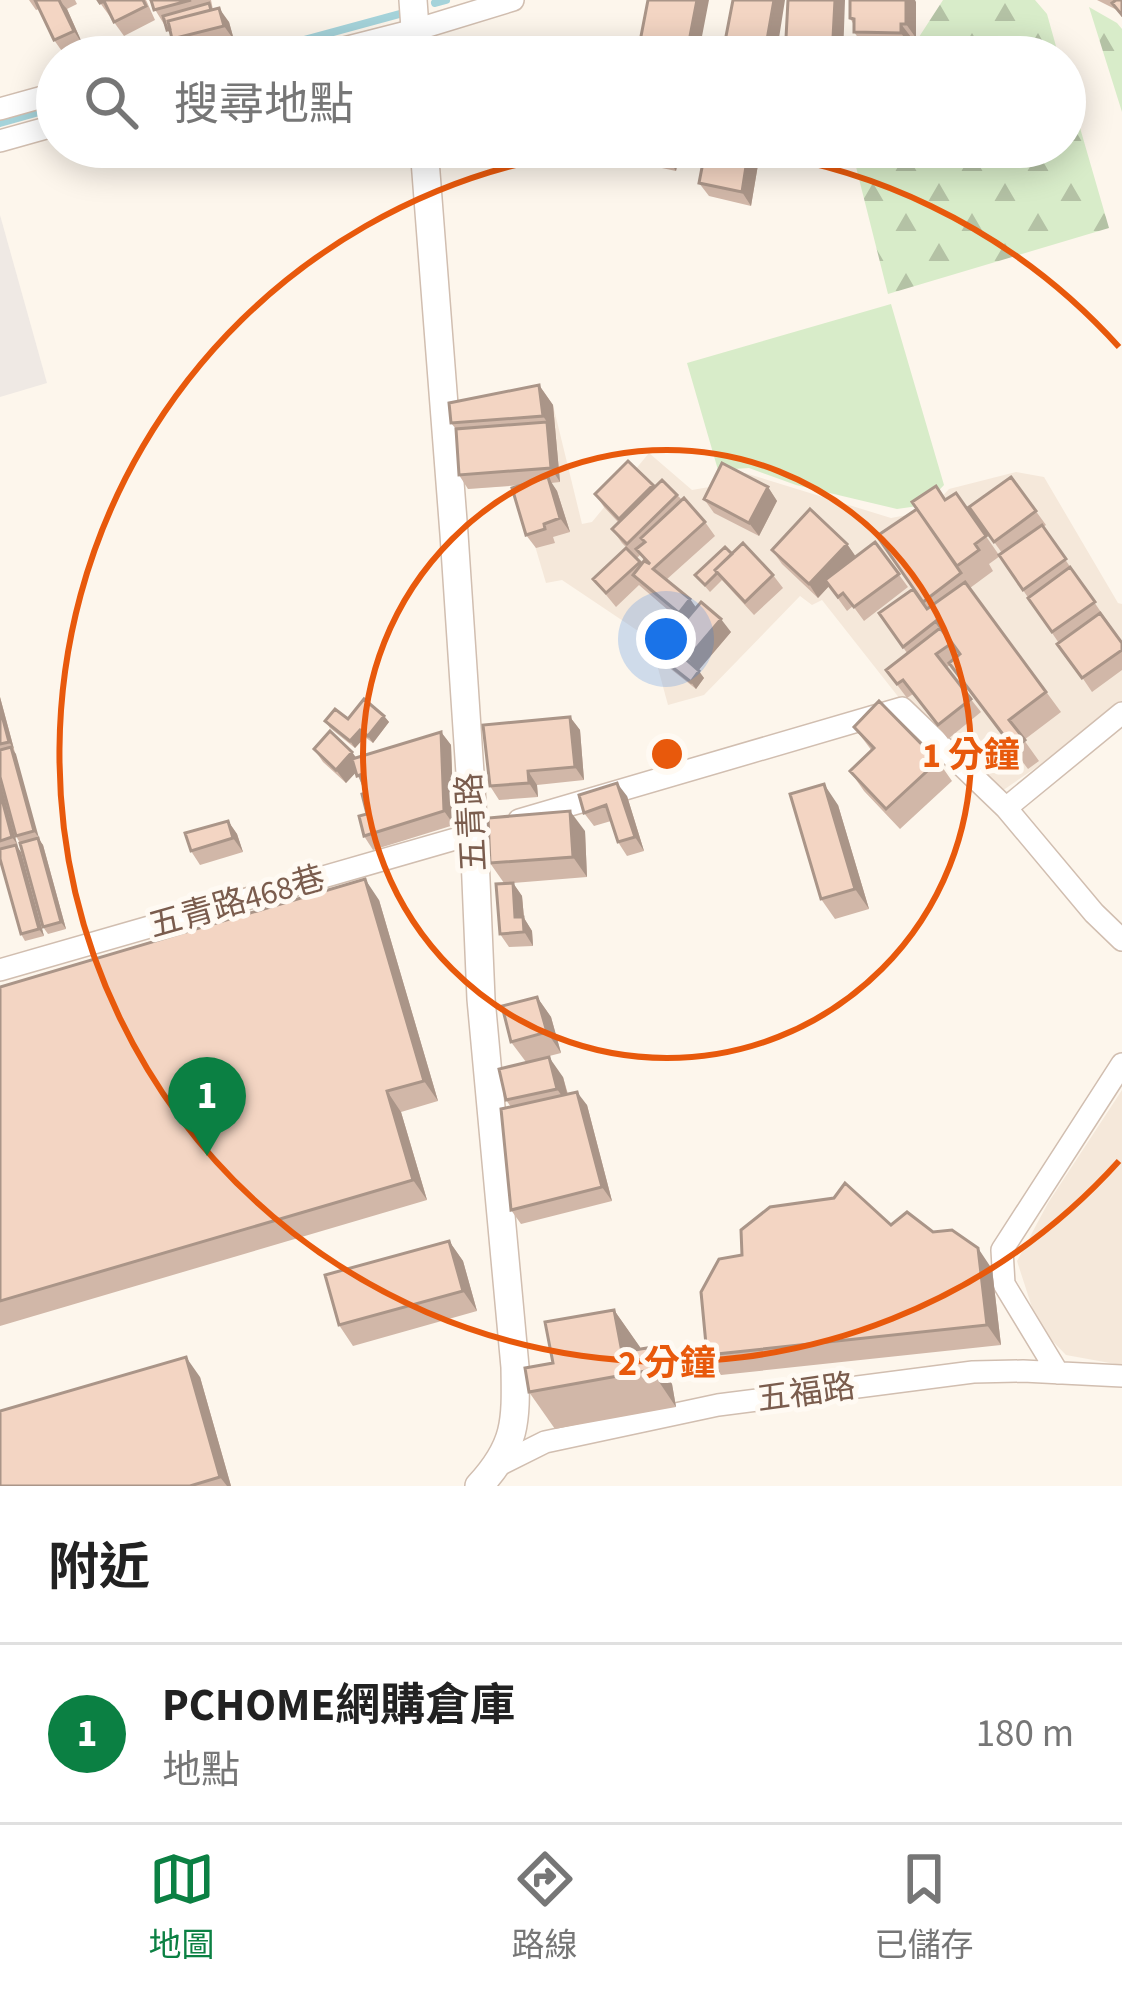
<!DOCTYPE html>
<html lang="zh-TW">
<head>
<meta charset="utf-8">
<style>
  body { margin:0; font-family:"Source Sans 3","Noto Sans TC",sans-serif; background:#f2f2f2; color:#222 }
  .you { position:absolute; left:666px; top:639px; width:42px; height:42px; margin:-30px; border:9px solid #fff; border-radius:50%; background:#1a73e8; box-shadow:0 0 0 18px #1a73e833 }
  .badge { display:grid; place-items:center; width:78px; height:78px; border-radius:50%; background:#0b8043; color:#fff; font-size:39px; font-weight:700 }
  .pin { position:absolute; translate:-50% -99px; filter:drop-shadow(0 3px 6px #0008) }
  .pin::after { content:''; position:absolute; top:63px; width:42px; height:36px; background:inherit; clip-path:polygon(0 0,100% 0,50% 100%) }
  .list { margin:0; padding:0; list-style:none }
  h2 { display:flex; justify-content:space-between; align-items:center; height:156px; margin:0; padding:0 48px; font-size:51px }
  h2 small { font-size:39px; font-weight:400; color:#767676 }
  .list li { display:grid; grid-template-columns:78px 1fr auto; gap:36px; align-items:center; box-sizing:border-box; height:180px; padding:0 48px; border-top:3px solid #e0e0e0 }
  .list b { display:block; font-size:45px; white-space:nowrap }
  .list p { margin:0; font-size:39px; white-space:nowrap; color:#767676 }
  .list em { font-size:39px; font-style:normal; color:#767676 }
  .icon { flex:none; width:66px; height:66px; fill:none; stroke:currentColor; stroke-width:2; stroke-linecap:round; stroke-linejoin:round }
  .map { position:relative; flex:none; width:1122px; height:1486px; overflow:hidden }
  .search { position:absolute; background:#fff; box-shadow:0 6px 30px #0003; left:36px; right:36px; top:36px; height:132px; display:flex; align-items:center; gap:30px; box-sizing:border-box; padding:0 42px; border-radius:66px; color:#767676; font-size:45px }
  .sheet { height:336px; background:#fff }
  nav { display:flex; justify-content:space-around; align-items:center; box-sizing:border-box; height:168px; border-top:3px solid #e0e0e0; background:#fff; font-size:33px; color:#767676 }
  nav a { display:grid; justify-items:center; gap:6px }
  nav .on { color:#0b8043 }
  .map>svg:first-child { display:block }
  .residential { fill:#f5e8da }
  .industrial { fill:#efe9e4 }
  .grass { fill:#d8ecc9 }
  .forest { fill:url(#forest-firs) }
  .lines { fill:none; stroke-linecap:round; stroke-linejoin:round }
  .stream { stroke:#a5d3da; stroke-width:8 }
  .minor-casing { stroke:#d1beb0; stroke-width:24 }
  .tertiary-casing { stroke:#d1beb0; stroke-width:30 }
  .minor { stroke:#fff; stroke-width:21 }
  .tertiary { stroke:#fff; stroke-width:27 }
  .wall { fill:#d1b7a8 }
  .shaded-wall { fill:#aa9588 }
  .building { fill:#f3d5c3; stroke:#aa9588; stroke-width:3 }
  .ring { fill:none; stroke:#e8590c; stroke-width:6 }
  .labels { text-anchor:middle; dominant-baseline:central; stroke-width:10; stroke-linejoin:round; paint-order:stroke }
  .street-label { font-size:33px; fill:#7a5c4d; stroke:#fffaf3 }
  .centre { fill:#e8590c; stroke:#fffaf3; stroke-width:6 }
  .ring-label { font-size:36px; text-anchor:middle; font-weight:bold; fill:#e8590c; stroke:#fffaf3; stroke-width:10; stroke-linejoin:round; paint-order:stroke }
</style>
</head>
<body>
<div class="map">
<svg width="1122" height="1486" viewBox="0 0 1122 1486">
  <defs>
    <pattern id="forest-firs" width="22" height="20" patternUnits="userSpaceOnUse" patternTransform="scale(3)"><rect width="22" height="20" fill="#d8ecc9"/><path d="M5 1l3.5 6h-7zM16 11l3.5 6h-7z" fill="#b4c2a5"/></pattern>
  </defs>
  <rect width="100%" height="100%" fill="#fdf6ec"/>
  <path class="residential" d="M 553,405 L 582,524 L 592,522 L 649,453 L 692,490 L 715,486 L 716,477 L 745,473 L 891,518 L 929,511 L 949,489 L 1016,472 L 1044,477 L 1118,603 L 1122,604 L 1122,701 L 1082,736 L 999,793 L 900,699 L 822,600 L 812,605 L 800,596 L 704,695 L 668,705 L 650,639 L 562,580 L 546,583 L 522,502 L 519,485 L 468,489 L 464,423 Z
    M 1122,1090 L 1122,1364 L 1121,1365 L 1066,1355 L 1038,1326 L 1017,1261 L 1048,1203 Z"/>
  <path class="industrial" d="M 0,215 L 47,383 L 0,397 Z"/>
  <path class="grass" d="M 891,304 L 944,485 L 925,505 L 897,509 L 796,485 L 749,468 L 718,470 L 687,363 Z"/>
  <path class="forest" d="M 943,0 L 1035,0 L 1047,14 L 1059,57 L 906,57 Z
    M 1089,7 L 1117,23 L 1122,29 L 1122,112 Z
    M 1065,76 L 1109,228 L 888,294 L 851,147 L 1065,147 Z"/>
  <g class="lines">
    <path class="stream" d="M 435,3 L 446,0
      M 242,57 L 407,12
      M 0,123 L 57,107"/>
    <defs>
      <path id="minor" d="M 309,57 L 415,30 L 513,0
        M 0,109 L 57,93
        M 0,141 L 57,125
        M 1006,808 L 1122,713
        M 519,820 L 902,708 L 1006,808 L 1094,913 L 1122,940
        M 0,970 L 483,831
        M 1058,1373 L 1004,1284 L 1002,1250 L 1122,1064
        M 499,1465 L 545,1442 L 718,1405 L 973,1372 L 1023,1371 L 1122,1376"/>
      <path id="tertiary" d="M 413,0 L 417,57
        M 424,147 L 454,534 L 474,833 L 481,999 L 515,1367 C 516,1421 517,1445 479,1486"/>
    </defs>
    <use href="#minor" class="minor-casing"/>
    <use href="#tertiary" class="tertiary-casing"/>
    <use href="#minor" class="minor"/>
    <use href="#tertiary" class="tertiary"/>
  </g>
  <path class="wall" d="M 29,0 L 75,0 L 77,4 L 67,9 L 83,45 L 64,54 L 54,40 L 39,9 L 36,10 Z
    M 98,0 L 146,0 L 155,20 L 124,36 Z
    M 149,0 L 211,0 L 213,10 L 229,22 L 234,40 L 182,53 Z
    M 850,0 L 915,0 L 916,38 L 911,37 L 911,47 L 864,46 L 854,32 L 854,25 L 850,18 Z
    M 1097,0 L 1122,0 L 1122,17 L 1117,10 Z
    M 619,147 L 681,147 L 676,171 L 629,161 Z
    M 706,147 L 761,147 L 751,206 L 709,196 L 699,183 Z
    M 539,385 L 553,405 L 560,482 L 551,483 L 557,491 L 570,532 L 553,537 L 555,543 L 536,548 L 526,535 L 523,485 L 468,489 L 459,475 L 456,429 L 451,423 Z
    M 628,461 L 654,488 L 677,495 L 705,522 L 715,536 L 666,580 L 690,599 L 696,608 L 731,632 L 698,671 L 704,678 L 696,689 L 667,666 L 662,659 L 673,648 L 668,641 L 683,623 L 639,585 L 616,607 L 593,579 L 626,548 L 641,565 L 645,561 L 640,555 L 637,558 L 622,543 L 612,529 L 619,523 L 604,507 L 595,494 Z
    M 1011,477 L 1046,525 L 1043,527 L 1122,643 L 1122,670 L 1092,692 L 1000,556 L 989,564 L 993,571 L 970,588 L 1061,712 L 1024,740 L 1039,761 L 1028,769 L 950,665 L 946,668 L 981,712 L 948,739 L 913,694 L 907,698 L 886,670 L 907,653 L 879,613 L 913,589 L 945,500 L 956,493 L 999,555 L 1002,553 L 969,507 Z
    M 768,487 L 777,501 L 759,536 L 714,513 L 704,499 Z
    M 875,542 L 908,587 L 864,621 L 853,606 L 847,611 L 829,586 L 818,598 L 782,564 L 772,550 L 847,544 L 856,557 Z
    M 732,554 L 773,575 L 783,588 L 754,615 L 722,580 L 710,592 L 695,575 Z
    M 0,697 L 38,838 L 43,845 L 66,929 L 48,934 L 43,927 L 20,843 L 16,836 L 0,777 Z
    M 384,716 L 389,722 L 373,743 L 365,737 L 355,748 L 330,728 L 325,721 Z
    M 570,717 L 580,730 L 584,780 L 537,785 L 538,797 L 499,800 L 490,786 Z
    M 854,727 L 938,761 L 952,781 L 900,829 L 864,791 L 850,771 L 872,751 Z
    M 441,732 L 451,745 L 454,825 L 373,850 L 364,836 L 367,814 L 366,793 L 356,772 L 346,783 L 323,762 L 314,749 L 352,752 L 356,758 Z
    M 0,781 L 17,844 L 0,849 Z
    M 627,796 L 644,851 L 627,856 L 618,842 L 611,821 L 594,826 L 584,813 Z
    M 838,805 L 869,909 L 835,919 L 821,899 Z
    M 228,821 L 237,834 L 243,852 L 200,865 L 191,851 Z
    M 585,831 L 587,877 L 513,883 L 522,896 L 524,918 L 532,931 L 533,946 L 509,947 L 500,934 L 504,883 L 490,863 Z
    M 21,852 L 44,936 L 25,941 L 21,934 Z
    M 379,900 L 438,1101 L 401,1112 L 427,1200 L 0,1326 L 0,987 Z
    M 537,997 L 551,1017 L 561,1053 L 526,1062 L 511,1042 Z
    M 563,1077 L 568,1094 L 587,1105 L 612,1201 L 521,1224 L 511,1210 L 511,1107 L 506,1100 Z
    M 891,1225 L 933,1232 L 992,1269 L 1001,1345 L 721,1375 L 707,1355 Z
    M 449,1241 L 463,1261 L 477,1311 L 353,1346 L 339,1325 Z
    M 614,1310 L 641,1349 L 672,1384 L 676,1407 L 555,1429 L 529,1392 L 553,1363 Z
    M 200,1377 L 231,1486 L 0,1486 Z"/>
  <path class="shaded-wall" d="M 59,0 L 67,9 L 83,45 L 74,31 Z
    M 697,0 L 709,0 L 698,57 L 686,57 Z
    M 774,0 L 785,0 L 776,57 L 764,57 Z
    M 835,0 L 845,0 L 843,57 L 832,57 Z
    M 906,0 L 915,0 L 916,2 L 916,38 L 906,24 Z
    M 219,8 L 229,22 L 234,40 L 224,26 Z
    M 901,24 L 911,37 L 911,47 L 901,33 Z
    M 669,147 L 681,147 L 676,171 L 667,157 Z
    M 749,147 L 761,147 L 751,206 L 742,192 Z
    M 539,385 L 553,405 L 560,482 L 551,468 L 547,422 L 543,416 Z
    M 548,477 L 557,491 L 570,532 L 560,518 Z
    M 768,487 L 777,501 L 759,536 L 749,523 Z
    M 847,544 L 856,557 L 818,598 L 809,584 Z
    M 690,599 L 700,613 L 688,627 L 679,613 Z
    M 721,619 L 731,632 L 697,672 L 688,658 Z
    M 699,671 L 704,678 L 696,689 L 691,682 Z
    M 0,697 L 14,749 L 9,742 L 0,708 Z
    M 384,716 L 389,722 L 373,743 L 368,736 Z
    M 570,717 L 580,730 L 584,780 L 575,767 Z
    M 360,730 L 365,737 L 355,748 L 350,741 Z
    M 441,732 L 451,745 L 454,825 L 444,811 Z
    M 11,747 L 16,754 L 39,838 L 34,831 Z
    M 352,752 L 362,766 L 346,783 L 336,770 Z
    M 528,771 L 537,785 L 538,797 L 529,783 Z
    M 0,781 L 17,844 L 12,837 L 0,792 Z
    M 617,783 L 627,796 L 644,851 L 635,837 Z
    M 824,784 L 838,805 L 869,909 L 855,889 Z
    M 570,811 L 585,831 L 587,877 L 573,857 Z
    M 228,821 L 237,834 L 243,852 L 233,838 Z
    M 38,838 L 43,845 L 66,929 L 61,922 Z
    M 16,845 L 21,852 L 44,936 L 39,929 Z
    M 365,879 L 379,900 L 438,1101 L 424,1081 Z
    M 513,883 L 522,896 L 524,918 L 532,931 L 533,946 L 515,917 Z
    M 537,997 L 551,1017 L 561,1053 L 547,1032 Z
    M 549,1057 L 563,1077 L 571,1109 L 557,1089 Z
    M 387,1091 L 401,1112 L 427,1200 L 413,1180 Z
    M 577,1092 L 587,1105 L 612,1201 L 602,1187 Z
    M 449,1241 L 463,1261 L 477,1311 L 463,1291 Z
    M 978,1248 L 992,1269 L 1001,1345 L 987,1325 Z
    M 614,1310 L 640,1347 L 645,1371 L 622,1352 Z
    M 647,1348 L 672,1384 L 676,1407 L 651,1370 Z
    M 186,1357 L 200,1377 L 231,1486 L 227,1486 L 220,1477 Z"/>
  <path class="building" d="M 35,0 L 59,0 L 74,31 L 54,40 Z
    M 98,0 L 143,0 L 146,6 L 114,22 L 104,1 L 100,3 Z
    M 151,0 L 191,0 L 154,10 Z
    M 648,0 L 697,0 L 686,57 L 637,57 Z
    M 733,0 L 774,0 L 764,57 L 722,57 Z
    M 788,0 L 835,0 L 832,57 L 785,57 Z
    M 850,0 L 906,0 L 906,24 L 901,24 L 901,33 L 854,32 L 854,19 L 850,18 Z
    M 1116,0 L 1122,0 L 1122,15 L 1112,3 Z
    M 209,3 L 211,10 L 168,21 L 170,29 L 167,30 L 163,16 Z
    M 219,8 L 224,26 L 172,39 L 168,21 Z
    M 619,147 L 669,147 L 667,157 Z
    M 706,147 L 749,147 L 742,192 L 699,183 Z
    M 539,385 L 543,416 L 451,423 L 449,403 Z
    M 547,422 L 551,468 L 459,475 L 456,429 Z
    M 628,461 L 653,485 L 619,519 L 595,494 Z
    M 722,463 L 768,487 L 749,523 L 704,499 Z
    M 548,477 L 560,518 L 544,524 L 545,529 L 526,535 L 512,488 Z
    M 1011,477 L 1036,511 L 994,542 L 969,507 Z
    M 662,480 L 677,495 L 627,544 L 612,529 Z
    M 936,486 L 945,500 L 956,493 L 986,536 L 975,544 L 979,550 L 957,566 L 912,502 Z
    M 684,498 L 705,522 L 653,569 L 690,599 L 679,613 L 633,575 L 644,561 L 650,564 L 636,549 L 645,542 L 641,538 Z
    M 810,509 L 847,544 L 809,584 L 772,550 Z
    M 917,509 L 961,573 L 923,602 L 877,536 Z
    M 1042,525 L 1066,559 L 1023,590 L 999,555 Z
    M 875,542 L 899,574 L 854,607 L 843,593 L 838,597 L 825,580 Z
    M 743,543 L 773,575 L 745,602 L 715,570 Z
    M 725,547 L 732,554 L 715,570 L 717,573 L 705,585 L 695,575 Z
    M 626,548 L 640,562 L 606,593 L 593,579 Z
    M 1070,567 L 1095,602 L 1052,632 L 1028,598 Z
    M 965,582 L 1046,692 L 1009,720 L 1025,740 L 1014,749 L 949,663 L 960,654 L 936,621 L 903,647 L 879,613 L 913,589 L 927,609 Z
    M 701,602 L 721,619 L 688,658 L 668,641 Z
    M 1100,613 L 1122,643 L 1122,650 L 1082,678 L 1057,644 Z
    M 940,628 L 952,643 L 936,654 L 971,699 L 938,725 L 903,680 L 897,684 L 886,670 Z
    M 673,648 L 699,671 L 691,682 L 662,659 Z
    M 364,699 L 384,716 L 368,736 L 360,730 L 350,741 L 325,721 L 335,709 L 348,719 Z
    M 879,701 L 938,761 L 886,809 L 850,771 L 874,748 L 854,727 Z
    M 0,708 L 9,742 L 0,744 Z
    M 570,717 L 575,767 L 528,771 L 529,783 L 490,786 L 483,725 Z
    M 330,731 L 352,752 L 336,770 L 314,749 Z
    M 441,732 L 444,811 L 364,836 L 359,816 L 367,814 L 362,794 L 366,793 L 360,775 L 357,776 L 352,759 Z
    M 11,747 L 34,831 L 16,836 L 0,777 L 0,750 Z
    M 617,783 L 635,837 L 618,842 L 606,805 L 584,813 L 579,795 Z
    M 824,784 L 855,889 L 821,899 L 790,794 Z
    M 0,792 L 12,837 L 0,841 Z
    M 570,811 L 573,857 L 490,863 L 488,818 Z
    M 228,821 L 233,838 L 191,851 L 185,833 Z
    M 38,838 L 61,922 L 43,927 L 20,843 Z
    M 16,845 L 39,929 L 21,934 L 0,859 L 0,849 Z
    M 365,879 L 424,1081 L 387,1091 L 413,1180 L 0,1301 L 0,987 Z
    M 513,883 L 515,917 L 523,917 L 524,932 L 500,934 L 496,884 Z
    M 537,997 L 547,1032 L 511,1042 L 502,1006 Z
    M 549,1057 L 557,1089 L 506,1100 L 499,1069 Z
    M 577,1092 L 602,1187 L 511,1210 L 501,1109 Z
    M 845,1183 L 891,1225 L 907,1212 L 933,1232 L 952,1230 L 978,1248 L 987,1325 L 707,1355 L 701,1292 L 719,1259 L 742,1255 L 741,1230 L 770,1207 L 834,1198 Z
    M 449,1241 L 463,1291 L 339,1325 L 325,1275 Z
    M 614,1310 L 622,1352 L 647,1348 L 651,1370 L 529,1392 L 525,1368 L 553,1363 L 545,1322 Z
    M 186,1357 L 220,1477 L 190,1486 L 0,1486 L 0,1411 Z"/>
  <g class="ring">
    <circle cx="667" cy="754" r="304"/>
    <path d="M1119 1161A608 608 0 1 1 630 147M704 147A608 608 0 0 1 1119 347"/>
  </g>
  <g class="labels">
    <g class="street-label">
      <text transform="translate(472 822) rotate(-93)">五青路</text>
      <text transform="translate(237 902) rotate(-16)">五青路468巷</text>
      <text transform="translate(806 1393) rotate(-8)">五福路</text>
    </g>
  </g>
  <circle cx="667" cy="754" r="18" class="centre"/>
  <g class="ring-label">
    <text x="971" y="767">1 分鐘</text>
    <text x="667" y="1375">2 分鐘</text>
  </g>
</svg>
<div class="you"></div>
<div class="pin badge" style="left:207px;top:1156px">1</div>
<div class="search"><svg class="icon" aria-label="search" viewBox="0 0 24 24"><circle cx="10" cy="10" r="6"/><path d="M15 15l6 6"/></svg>搜尋地點</div>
</div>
<section class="sheet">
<h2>附近<small></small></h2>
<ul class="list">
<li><span class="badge">1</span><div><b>PCHOME網購倉庫</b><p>地點</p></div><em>180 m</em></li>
</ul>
</section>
<nav>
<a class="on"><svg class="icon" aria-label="map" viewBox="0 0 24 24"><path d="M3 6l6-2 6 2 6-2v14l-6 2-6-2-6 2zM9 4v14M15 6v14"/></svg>地圖</a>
<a><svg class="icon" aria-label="directions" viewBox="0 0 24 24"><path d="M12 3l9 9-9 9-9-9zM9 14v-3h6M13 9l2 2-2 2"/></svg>路線</a>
<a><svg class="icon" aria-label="saved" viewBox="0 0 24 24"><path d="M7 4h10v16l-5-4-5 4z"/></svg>已儲存</a>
</nav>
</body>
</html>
